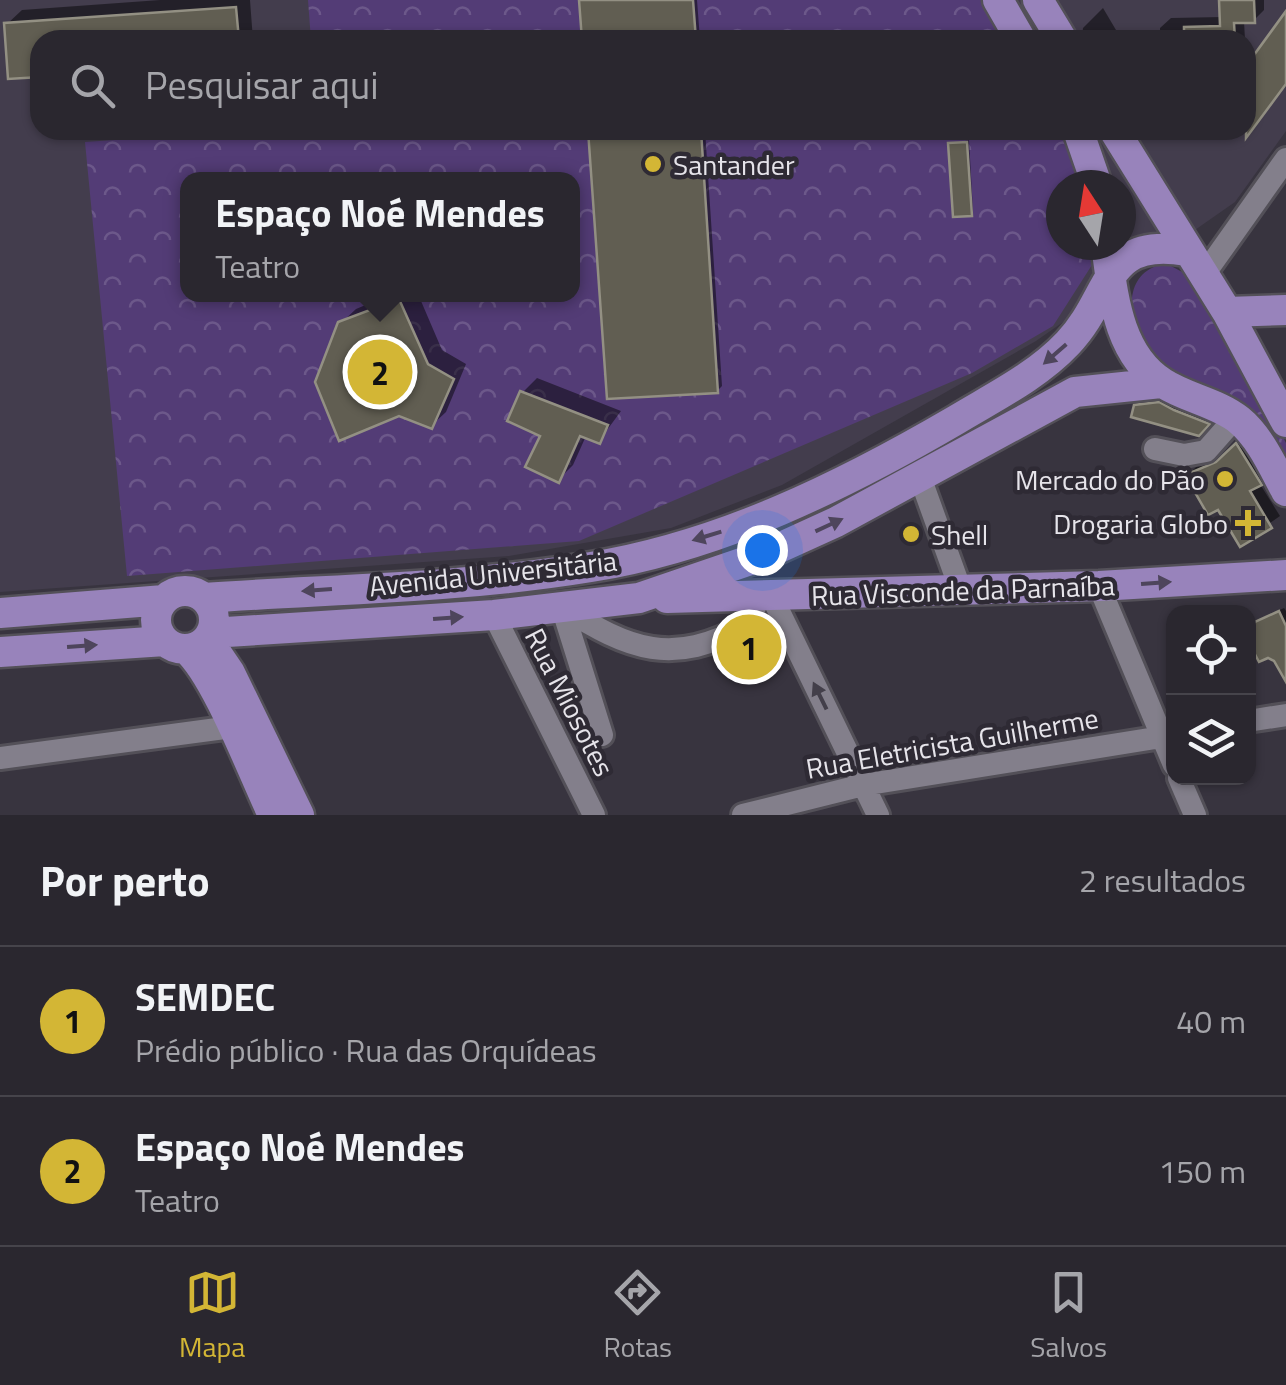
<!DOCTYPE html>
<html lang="pt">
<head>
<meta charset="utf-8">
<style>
  body { margin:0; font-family:"Titillium Web",sans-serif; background:#322f37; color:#f1f3f6 }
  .controls { position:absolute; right:30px; bottom:30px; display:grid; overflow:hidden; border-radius:20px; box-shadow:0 2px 8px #0004 }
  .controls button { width:90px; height:90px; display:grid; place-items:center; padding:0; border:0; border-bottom:2px solid #46444b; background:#2a272f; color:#f1f3f6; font:50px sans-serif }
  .compass { position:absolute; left:1046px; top:170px; width:90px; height:90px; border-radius:50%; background:#2a272f; box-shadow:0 2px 8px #0004; rotate:348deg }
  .you { position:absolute; left:762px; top:550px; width:35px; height:35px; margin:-25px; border:8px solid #fff; border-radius:50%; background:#1a73e8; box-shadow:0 0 0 15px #1a73e833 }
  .badge { display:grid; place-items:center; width:65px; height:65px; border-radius:50%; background:#d3b635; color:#111; font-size:32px; font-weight:700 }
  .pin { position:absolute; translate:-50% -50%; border:5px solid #fff; box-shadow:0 2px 10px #0006 }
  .popup { position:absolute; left:180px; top:172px; width:400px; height:130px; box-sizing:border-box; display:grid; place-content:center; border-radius:20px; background:#2a272f; filter:drop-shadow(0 2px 8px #0005); font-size:32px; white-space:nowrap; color:#a5a5aa }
  .popup b { font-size:38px; color:#f1f3f6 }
  .popup::after { content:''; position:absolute; left:50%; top:100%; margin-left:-20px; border:20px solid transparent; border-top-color:#2a272f }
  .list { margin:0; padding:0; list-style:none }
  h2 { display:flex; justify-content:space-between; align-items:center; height:130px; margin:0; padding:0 40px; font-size:42px }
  h2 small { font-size:32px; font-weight:400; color:#a5a5aa }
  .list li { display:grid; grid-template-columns:65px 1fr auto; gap:30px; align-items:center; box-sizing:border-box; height:150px; padding:0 40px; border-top:2px solid #46444b }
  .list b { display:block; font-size:38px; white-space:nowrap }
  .list p { margin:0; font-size:32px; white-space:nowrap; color:#a5a5aa }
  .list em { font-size:32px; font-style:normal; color:#a5a5aa }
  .icon { flex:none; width:55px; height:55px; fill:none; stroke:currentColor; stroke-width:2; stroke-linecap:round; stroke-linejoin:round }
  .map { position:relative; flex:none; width:1286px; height:815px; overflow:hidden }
  .search { position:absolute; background:#2a272f; box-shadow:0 2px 8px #0004; left:30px; right:30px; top:30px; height:110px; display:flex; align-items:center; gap:25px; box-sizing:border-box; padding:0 35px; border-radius:30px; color:#a5a5aa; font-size:38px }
  .sheet { height:430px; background:#2a272f }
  nav { display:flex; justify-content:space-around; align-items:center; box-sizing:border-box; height:140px; border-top:2px solid #46444b; background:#2a272f; font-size:28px; color:#a5a5aa }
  nav a { display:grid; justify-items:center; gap:5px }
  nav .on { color:#d3b635 }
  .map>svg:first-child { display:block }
  .built { fill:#433d4d; fill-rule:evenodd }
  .park { fill:url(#park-crowns); fill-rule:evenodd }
  .shadow { fill:#0007 }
  .building { fill:#615e52; stroke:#939083; stroke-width:2.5 }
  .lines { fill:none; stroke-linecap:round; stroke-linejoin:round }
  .minor-casing { stroke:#535058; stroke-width:28 }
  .major-casing { stroke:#535058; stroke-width:35 }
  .minor { stroke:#837f8b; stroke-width:22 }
  .major { stroke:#9883bb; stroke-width:30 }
  .oneway { fill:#4e455c }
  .oneway2 { fill:#433f4a }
  .poi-dot { fill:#d3b635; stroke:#2e2a34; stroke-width:4 }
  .labels { text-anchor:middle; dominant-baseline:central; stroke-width:9; stroke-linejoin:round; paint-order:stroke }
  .poi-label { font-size:28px; fill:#e6e4ea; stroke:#2e2a34; text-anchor:start }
  .street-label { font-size:28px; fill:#e6e4ea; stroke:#2e2a34 }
</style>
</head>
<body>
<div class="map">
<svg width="1286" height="815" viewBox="0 0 1286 815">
  <defs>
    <pattern id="park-crowns" width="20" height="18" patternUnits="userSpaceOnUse" patternTransform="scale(2.5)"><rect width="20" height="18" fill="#533c76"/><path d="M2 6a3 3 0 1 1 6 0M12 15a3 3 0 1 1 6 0" fill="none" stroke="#6c588a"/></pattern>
  </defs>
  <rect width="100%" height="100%" fill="#38343f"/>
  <path class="built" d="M 0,0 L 1286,0 L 1286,131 L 1235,202 L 1036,341 L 782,485 L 671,528 L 509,556 L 0,592 ZM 40,40 L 1246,40 L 1246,130 L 40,130 ZM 188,180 L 572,180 L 572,294 L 188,294 ZM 1061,185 L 1121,185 L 1121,245 L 1061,245 Z"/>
  <path class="park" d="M 308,0 L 992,0 L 1015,40 L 311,40 Z
    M 265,130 L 1066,130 L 1082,185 L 1061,185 L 1061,245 L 1094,245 L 1097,257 L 1053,326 L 972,373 L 579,541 L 127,576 L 85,142 ZM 188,180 L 572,180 L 572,294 L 188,294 Z
    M 1156,266 L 1171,266 L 1184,273 L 1253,380 L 1286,443 L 1286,478 C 1243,441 1180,398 1148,352 C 1130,327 1120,280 1156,266 Z"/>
  <path class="shadow" d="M 160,0 L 250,0 L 253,40 L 40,40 L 40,74 L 7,24 L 22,10 Z
    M 582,0 L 697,0 L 700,40 L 584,40 Z
    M 1222,0 L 1264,0 L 1264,10 L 1254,20 L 1244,21 L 1245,40 L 1160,40 L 1160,28 L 1171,18 L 1222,17 Z
    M 1103,8 L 1116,30 L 1106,40 L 1049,40 L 1068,28 L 1082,37 L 1083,28 Z
    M 591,130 L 705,130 L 722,386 L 717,391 Z
    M 969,140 L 973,211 L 971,214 L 951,144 Z
    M 392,294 L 418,294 L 442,350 L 466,364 L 446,412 L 431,426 L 340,324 L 356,309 Z
    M 537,378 L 621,411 L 599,441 L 586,436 L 573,465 L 558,480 L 523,392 Z
    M 1162,400 L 1210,421 L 1199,433 L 1137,406 Z
    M 1246,437 L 1269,474 L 1260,484 L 1280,516 L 1241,543 L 1219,506 L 1188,475 L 1197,466 L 1228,453 Z
    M 1284,608 L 1286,611 L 1286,677 L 1248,625 Z"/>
  <path class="building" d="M 579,0 L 693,0 L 696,40 L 582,40 Z
    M 1219,0 L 1254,0 L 1255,23 L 1234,23 L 1235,40 L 1184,40 L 1184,27 L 1220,26 Z
    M 236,7 L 239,40 L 40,40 L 40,77 L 8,79 L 4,23 Z
    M 1286,11 L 1286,84 L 1246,138 L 1246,66 Z
    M 588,130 L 701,130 L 718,393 L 607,399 Z
    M 967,142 L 972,216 L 953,217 L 948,143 Z
    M 399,299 L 428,364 L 454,379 L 432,429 L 399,416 L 339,441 L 315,382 L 338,322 Z
    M 520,391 L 608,425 L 600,444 L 580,436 L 559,483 L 525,467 L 540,436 L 507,421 Z
    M 1159,402 L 1174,410 L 1210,424 L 1199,436 L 1131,417 L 1134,405 Z
    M 1236,443 L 1262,485 L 1250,491 L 1272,528 L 1240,547 L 1218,510 L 1208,515 L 1185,475 L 1216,462 Z
    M 1279,611 L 1286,626 L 1286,682 L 1274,661 L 1268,658 L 1259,662 L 1248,641 L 1248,625 Z"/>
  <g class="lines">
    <defs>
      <path id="minor" d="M 1203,276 L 1286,159
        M 1155,449 L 1184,455 L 1206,451 L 1236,417
        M 920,477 L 961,591
        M 1099,586 L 1174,765
        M 772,597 L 878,815
        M 562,607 C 630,650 672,667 747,625 L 759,598
        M 562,607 L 602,735
        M 494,615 L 594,815
        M 1248,721 L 1286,715
        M 0,758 L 232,727
        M 1179,778 L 1195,815
        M 743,815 L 863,785 L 1174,735"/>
      <path id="major" d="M 998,0 L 1021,40
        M 1038,0 L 1061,38
        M 1078,130 L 1097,185
        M 1114,130 L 1227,312 L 1286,422
        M 1106,245 C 1113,293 1117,354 1163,383 C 1186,398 1218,403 1239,420 C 1260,437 1273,467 1286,491
        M 1227,312 L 1286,310
        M156 620a29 29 0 1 1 58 0a29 29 0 1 1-58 0Z
        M 204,598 C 332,589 464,588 591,567 C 721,546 843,486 956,420 C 994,397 1037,376 1068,343 C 1113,296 1102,236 1187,251
        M 667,598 L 1099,586 L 1286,575
        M 0,613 L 164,600
        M 211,633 L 494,615 L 639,598 L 759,557 L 836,522 L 1075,392 L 1161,383
        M 207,639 L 230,673 L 299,815
        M 186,649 C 216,674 254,776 273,815
        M 0,652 L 165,641"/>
    </defs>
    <use href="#minor" class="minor-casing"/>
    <use href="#major" class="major-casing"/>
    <use href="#minor" class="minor"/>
    <use href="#major" class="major"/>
  </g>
  <defs><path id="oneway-solid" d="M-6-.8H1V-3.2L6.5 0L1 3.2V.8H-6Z" transform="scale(2.5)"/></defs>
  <g class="oneway">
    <use href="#oneway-solid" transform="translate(1055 354) rotate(139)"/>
    <use href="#oneway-solid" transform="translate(829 525) rotate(-25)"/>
    <use href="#oneway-solid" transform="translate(707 536) rotate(163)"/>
    <use href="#oneway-solid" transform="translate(1156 583) rotate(-4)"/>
    <use href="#oneway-solid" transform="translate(317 590) rotate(176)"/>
    <use href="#oneway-solid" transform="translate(448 618) rotate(-4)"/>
    <use href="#oneway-solid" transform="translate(82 646) rotate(-4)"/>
  </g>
  <use class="oneway2" href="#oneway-solid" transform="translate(820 696) rotate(-116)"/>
  <g class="poi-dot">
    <circle cx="653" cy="164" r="10"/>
    <circle cx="1225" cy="479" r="10"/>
    <path d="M1243 508h10v10h10v10h-10v10h-10v-10h-10v-10h10z"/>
    <circle cx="911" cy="534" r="10"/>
  </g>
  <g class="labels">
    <g class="poi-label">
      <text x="673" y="164">Santander</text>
      <text x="1205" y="479" text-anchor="end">Mercado do Pão</text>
      <text x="1228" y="523" text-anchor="end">Drogaria Globo</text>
      <text x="931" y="534">Shell</text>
    </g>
    <g class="street-label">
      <text transform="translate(493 573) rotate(-6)">Avenida Universitária</text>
      <text transform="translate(963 590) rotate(-2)">Rua Visconde da Parnaíba</text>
      <text transform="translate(570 702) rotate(63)">Rua Miosotes</text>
      <text transform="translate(952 743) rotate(-10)">Rua Eletricista Guilherme</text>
    </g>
  </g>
</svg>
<div class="controls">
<button><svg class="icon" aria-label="locate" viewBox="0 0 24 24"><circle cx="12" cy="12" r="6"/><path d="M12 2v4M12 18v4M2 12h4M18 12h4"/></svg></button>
<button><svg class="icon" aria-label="layers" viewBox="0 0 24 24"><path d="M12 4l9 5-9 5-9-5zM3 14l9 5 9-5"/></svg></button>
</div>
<svg class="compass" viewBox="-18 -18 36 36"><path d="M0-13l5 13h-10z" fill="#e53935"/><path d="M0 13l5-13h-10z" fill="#a5a5aa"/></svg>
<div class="you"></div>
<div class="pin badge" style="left:749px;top:647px">1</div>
<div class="pin badge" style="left:380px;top:372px">2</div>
<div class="popup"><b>Espaço Noé Mendes</b>Teatro</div>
<div class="search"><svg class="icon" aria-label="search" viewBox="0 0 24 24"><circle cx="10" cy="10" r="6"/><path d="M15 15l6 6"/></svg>Pesquisar aqui</div>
</div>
<section class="sheet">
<h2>Por perto<small>2 resultados</small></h2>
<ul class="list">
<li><span class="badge">1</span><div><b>SEMDEC</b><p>Prédio público · Rua das Orquídeas</p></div><em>40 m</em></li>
<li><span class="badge">2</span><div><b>Espaço Noé Mendes</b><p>Teatro</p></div><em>150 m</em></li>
</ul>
</section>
<nav>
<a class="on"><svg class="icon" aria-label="map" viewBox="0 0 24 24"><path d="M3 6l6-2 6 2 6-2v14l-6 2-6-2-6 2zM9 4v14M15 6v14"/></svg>Mapa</a>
<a><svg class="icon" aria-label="directions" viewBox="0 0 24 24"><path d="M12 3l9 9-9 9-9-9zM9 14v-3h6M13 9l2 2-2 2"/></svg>Rotas</a>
<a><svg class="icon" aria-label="saved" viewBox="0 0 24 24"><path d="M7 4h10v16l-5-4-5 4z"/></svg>Salvos</a>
</nav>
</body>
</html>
